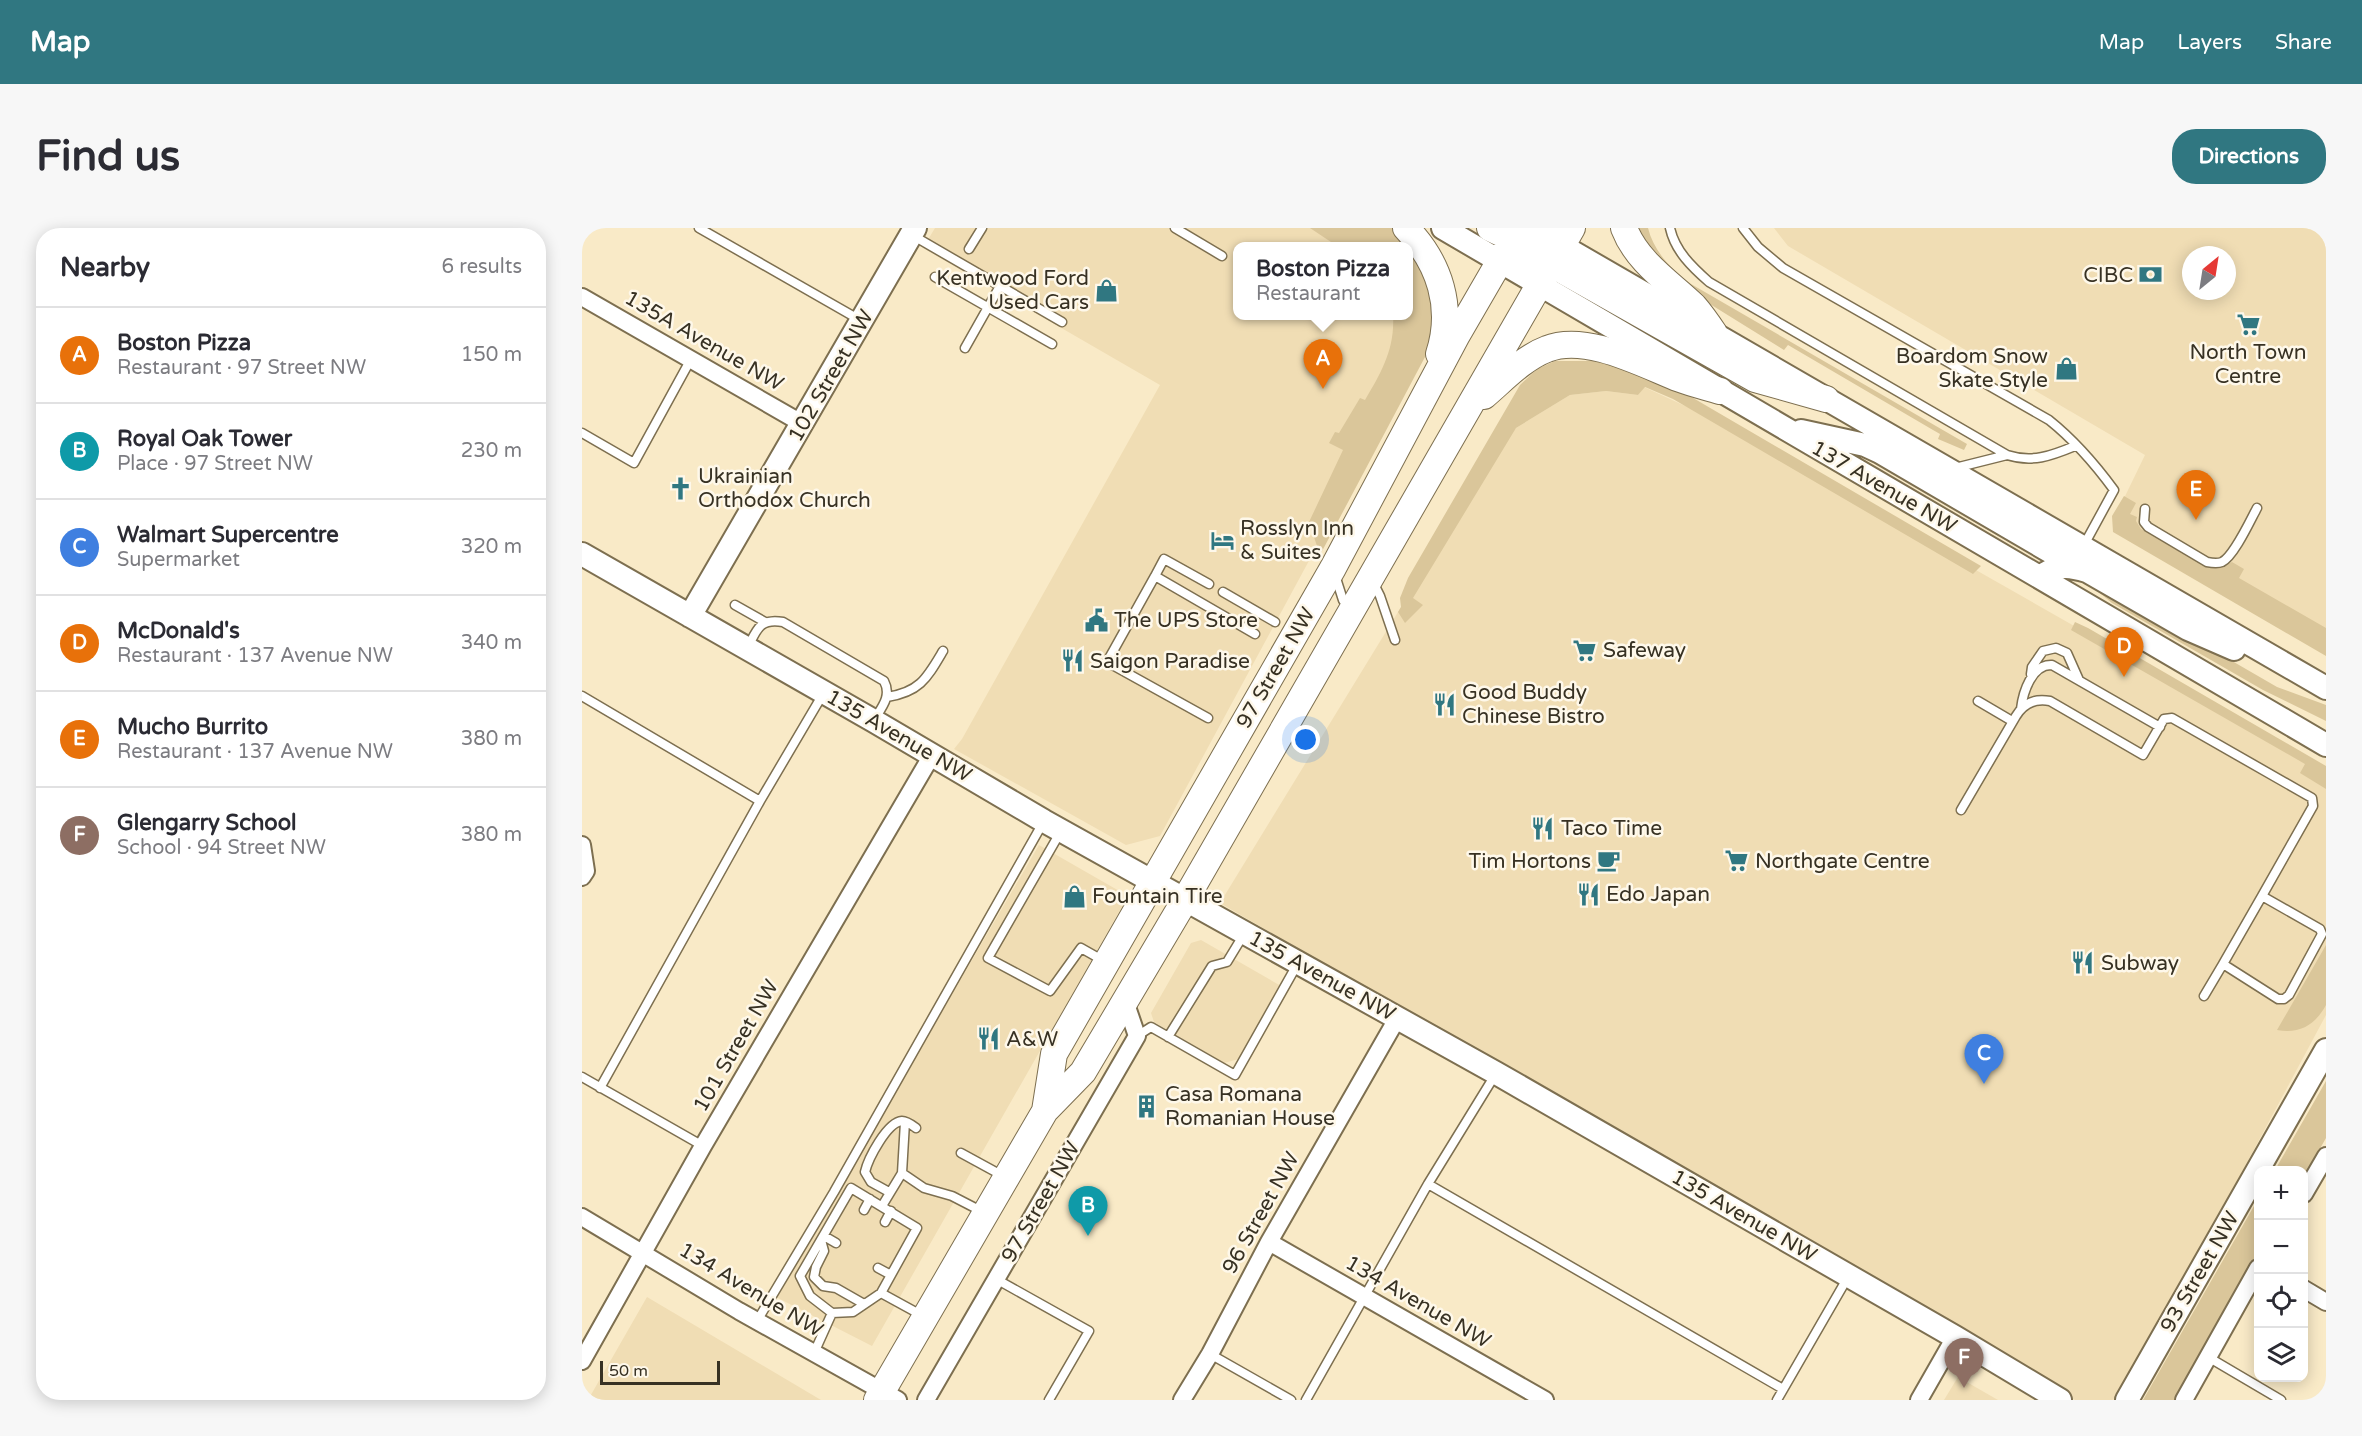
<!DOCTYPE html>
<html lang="en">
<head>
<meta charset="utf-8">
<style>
  body { margin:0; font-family:"Varela Round",sans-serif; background:#f7f7f7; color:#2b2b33 }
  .controls { position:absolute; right:18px; bottom:18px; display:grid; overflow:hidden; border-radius:12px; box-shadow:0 3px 15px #0003 }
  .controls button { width:54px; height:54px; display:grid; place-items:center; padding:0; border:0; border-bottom:2px solid #e1e1e2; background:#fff; color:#2b2b33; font:30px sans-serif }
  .compass { position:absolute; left:1600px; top:18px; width:54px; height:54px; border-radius:50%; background:#fff; box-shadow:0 3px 15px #0003; rotate:30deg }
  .scale { position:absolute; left:18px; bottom:15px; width:120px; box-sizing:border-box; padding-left:6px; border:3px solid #373123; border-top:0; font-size:16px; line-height:21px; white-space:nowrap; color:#373123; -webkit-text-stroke:4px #fef8ea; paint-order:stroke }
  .you { position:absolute; left:724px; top:512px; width:21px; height:21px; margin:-15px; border:4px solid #fff; border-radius:50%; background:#1a73e8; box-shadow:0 0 0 9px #1a73e833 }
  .badge { display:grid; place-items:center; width:39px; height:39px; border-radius:50%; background:#307781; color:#fff; font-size:20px; font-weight:700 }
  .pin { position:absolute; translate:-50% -50px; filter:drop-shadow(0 2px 3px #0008) }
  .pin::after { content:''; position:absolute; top:32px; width:21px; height:18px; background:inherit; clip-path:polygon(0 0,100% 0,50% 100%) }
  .popup { position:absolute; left:651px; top:14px; width:180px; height:78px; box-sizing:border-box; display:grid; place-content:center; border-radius:12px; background:#fff; filter:drop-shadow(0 2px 4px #0005); font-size:20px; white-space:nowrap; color:#7c7c81 }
  .popup b { font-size:22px; color:#2b2b33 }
  .popup::after { content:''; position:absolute; left:50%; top:100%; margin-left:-12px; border:12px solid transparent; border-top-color:#fff }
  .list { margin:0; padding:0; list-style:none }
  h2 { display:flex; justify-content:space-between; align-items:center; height:78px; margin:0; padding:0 24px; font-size:26px }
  h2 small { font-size:20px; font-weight:400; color:#7c7c81 }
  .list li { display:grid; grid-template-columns:39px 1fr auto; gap:18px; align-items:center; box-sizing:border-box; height:96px; padding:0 24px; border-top:2px solid #e1e1e2 }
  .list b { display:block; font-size:22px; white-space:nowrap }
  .list p { margin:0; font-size:20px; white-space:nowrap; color:#7c7c81 }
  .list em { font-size:20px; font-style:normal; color:#7c7c81 }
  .icon { flex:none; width:33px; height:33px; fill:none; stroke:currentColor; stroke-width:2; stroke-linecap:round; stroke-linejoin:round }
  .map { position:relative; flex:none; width:1744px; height:1172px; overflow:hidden; border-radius:24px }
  header { display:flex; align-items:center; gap:36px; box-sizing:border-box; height:84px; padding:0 30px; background:#307781; color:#fff }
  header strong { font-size:28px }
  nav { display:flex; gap:33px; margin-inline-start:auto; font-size:21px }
  .intro { display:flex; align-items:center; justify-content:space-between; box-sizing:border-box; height:144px; padding:0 36px }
  h1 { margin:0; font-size:42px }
  .button { padding:15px 27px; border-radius:24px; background:#307781; color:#fff; font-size:21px; font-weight:700 }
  main { display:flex; gap:36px; padding:0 36px }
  aside { flex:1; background:#fff; border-radius:24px; box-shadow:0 3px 15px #0003 }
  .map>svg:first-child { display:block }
  .built { fill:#f0ddb4; fill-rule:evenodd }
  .green { fill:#dac69a }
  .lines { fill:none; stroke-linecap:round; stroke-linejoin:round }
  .lane-casing { stroke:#7d6f50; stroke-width:11 }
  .street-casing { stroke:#7d6f50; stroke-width:20 }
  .secondary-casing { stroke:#7d6f50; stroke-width:26 }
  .primary-casing { stroke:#7d6f50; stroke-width:28 }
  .lane { stroke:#fff; stroke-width:8 }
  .street { stroke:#fff; stroke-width:16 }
  .secondary { stroke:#fff; stroke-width:22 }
  .primary { stroke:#fff; stroke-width:26 }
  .labels { text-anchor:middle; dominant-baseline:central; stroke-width:5; stroke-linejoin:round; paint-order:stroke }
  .poi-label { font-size:21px; fill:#373123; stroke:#fef8ea; text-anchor:start }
  .street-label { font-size:21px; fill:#373123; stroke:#fef8ea }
</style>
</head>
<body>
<header>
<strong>Map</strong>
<nav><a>Map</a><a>Layers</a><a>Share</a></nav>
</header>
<div class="intro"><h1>Find us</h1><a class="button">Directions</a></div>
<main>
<aside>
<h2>Nearby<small>6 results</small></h2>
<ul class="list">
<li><span class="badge" style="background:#e8710a">A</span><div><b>Boston Pizza</b><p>Restaurant · 97 Street NW</p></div><em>150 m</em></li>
<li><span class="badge" style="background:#0f9aa8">B</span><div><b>Royal Oak Tower</b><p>Place · 97 Street NW</p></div><em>230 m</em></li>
<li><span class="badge" style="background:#3f7fe0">C</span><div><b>Walmart Supercentre</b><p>Supermarket</p></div><em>320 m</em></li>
<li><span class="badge" style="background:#e8710a">D</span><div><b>McDonald's</b><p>Restaurant · 137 Avenue NW</p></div><em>340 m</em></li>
<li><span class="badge" style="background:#e8710a">E</span><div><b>Mucho Burrito</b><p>Restaurant · 137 Avenue NW</p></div><em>380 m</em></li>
<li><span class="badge" style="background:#8d6e63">F</span><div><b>Glengarry School</b><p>School · 94 Street NW</p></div><em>380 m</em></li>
</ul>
</aside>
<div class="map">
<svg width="1744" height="1172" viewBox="0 0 1744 1172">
  <rect width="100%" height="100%" fill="#f9eac7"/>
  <path class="built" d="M 353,0 L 765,0 L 790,18 L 656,18 L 656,88 L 810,88 L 827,148 L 578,608 L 544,617 L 372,521 L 380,511 L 578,157 L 341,20 Z
    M 1192,0 L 1744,0 L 1744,427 L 1532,291 L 1563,227 L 1206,18 ZM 1609,27 L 1645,27 L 1645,63 L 1609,63 Z
    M 1062,159 L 1114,183 L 1744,541 L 1744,787 L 1540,1168 L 1530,1172 L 1493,1172 L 638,675 L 917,219 L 934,200 L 988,167 L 1024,163 L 1056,167 Z
    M 457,617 L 546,668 L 290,1118 L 194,1069 Z
    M 619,712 L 699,758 L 657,831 L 642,835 L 572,794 L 569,785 L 609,715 Z
    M 65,1069 L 239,1172 L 6,1172 Z
    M 1376,1149 L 1416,1172 L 1362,1172 Z"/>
  <path class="green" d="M 728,0 L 815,0 L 835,23 L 850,71 L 850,105 L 843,129 L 738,327 L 727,294 L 761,222 L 747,215 L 753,204 L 757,205 L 778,170 L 783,172 C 799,145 813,121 811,88 L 826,88 L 826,18 L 747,18 L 749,14 Z
    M 1057,0 L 1066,0 C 1072,24 1089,41 1109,56 L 1385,216 L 1382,222 L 1356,211 L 1358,206 L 1351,202 L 1206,117 L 1202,122 L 1115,68 L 1052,6 Z
    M 973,133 L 1012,133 L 1039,139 L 1094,160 L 1399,338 L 1391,346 L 1091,171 L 1063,159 L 1056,167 L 1024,163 L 988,167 L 934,200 L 831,370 L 841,377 L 823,395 L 816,384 L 819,379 L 818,370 L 826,350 L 938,157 L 955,141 Z
    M 1542,268 L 1554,275 L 1548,286 L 1555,289 L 1554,293 L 1559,301 L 1628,340 L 1636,340 L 1650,334 L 1662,341 L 1657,350 L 1744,400 L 1744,428 L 1531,304 L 1530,288 Z
    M 1512,353 L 1695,459 L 1744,477 L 1744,493 L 1681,462 L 1530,375 L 1508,357 Z
    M 1493,394 L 1506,400 L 1744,538 L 1744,561 L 1718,545 L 1723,536 L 1489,402 Z
    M 1744,717 L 1744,777 C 1733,797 1718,806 1695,802 Z
    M 1744,853 L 1744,910 L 1722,949 L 1722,942 L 1693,942 Z
    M 1676,971 L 1676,1028 L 1594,1172 L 1561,1172 Z"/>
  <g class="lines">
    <defs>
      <path id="lane" d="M 117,0 L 278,92
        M 593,0 L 640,28
        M 1088,0 C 1093,23 1110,39 1127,54 L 1425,227 C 1450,235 1469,228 1493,218
        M 1161,0 L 1176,19 L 1201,40 L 1467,192 C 1492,212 1513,236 1532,262 L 1502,317
        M 330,7 L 480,94
        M 387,21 L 400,0
        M 353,49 L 470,116
        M 383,120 L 418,58
        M 0,205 L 52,235 L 109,131
        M 1373,240 L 1425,227
        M 1563,281 L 1562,294 L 1566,299 L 1625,334 C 1630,335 1635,336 1640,334 C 1652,328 1668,293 1675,280
        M 753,347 L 761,372 L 768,381
        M 573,348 L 582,331 L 627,356
        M 791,354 L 798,368 L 813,412
        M 641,364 L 693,394
        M 153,377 L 183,394
        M 166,419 C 175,401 178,390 201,394 L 302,453 C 310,468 300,479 292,492
        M 1449,446 L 1450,439 L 1461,423 L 1474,420 L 1485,425 L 1497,452
        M 0,468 L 178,573
        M 305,469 C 338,464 345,450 361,423
        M 1396,473 L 1430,493
        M 1439,481 C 1441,464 1450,436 1470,437 L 1578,499
        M 626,490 L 525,434 L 573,348 L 673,406
        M 1379,582 L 1434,488 C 1442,475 1453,470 1468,473 L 1561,527 L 1582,491 L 1590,490 L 1730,570 L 1731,578 L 1680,668
        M 479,603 L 406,730 L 468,763 L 499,720 L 522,733
        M 1622,768 L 1641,736 L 1696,771 L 1702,771 L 1707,767 L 1740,706 L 1738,701 L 1680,668 L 1641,736
        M 555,808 L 569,799 L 653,847 L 716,735
        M 586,809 L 630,738 L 645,734 L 662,706
        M 0,849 L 121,918
        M 18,860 L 178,573 L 241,466
        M 379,925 L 423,949
        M 320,945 L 323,894
        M 846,956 L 913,847
        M 307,964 L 289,954 L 283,944 C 286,931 305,894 320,893 C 325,893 330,897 334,900
        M 300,978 L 320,945 L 342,960 L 370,968 L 401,984
        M 282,982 L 288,971
        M 303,994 L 309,983
        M 242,1008 L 254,1015
        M 239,1012 L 242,1023 L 234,1039 L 232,1049 L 241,1058 L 254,1060 L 282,1076
        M 296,1040 L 309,1047
        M 414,1051 L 507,1103 L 467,1172
        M 299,1065 L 341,1088
        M 175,1093 L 252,964 L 462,593
        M 232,1125 L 250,1085 L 271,1084 L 299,1065 L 335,1000 L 269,960 L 218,1048 L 228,1068 L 250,1085
        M 628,1126 L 709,1172
        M 1626,1129 L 1699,1172
        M 724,1172 L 846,956 L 1201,1161
        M 1195,1172 L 1266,1049"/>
      <path id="street" d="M 0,69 L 221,196
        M 0,617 L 4,643 L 0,649
        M 1722,966 L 1744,928
        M 0,989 L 157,1083 L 316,1172
        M 687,1014 L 963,1172
        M 1722,1061 L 1744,1074
        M 0,1133 L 121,918 L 350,527
        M 344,1172 L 555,808 L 543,773
        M 600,1172 L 628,1126 L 687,1014 L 816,789
        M 1337,1172 L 1373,1109
        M 1602,1172 L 1676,1040"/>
      <path id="secondary" d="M 861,0 L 1744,517
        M 949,0 L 1744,460
        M 1219,203 L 1283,217 L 1298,224 L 1469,324 L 1485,326 L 1501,320
        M 0,326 L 292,493 L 462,593 L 914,845 L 1373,1109 L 1478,1172
        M 1464,345 C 1478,336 1490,339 1505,343 L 1606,401 L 1652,421
        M 108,388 L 333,0
        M 1545,1172 L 1744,822"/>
      <path id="primary" d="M 824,0 C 858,35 872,80 857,126
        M 908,0 L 946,18
        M 1042,0 C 1055,34 1087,54 1112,78 C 1119,86 1126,96 1132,105
        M 919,33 L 945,31 L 969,36 L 1173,151 L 1244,171
        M 957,45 L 959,20 L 968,0
        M 902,168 C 921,152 941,130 965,121 C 1004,105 1062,137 1098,151 C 1111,156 1125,159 1138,163
        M 463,883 L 472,826 L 751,340 L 875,107 L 937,0
        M 295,1172 L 463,883 L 501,844 L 603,672 L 990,0"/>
    </defs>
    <use href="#lane" class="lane-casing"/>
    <use href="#street" class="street-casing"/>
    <use href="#secondary" class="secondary-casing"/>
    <use href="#primary" class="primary-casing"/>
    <use href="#lane" class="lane"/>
    <use href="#street" class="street"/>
    <use href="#secondary" class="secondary"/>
    <use href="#primary" class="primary"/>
  </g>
  <defs>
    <symbol id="bank-bare" viewBox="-9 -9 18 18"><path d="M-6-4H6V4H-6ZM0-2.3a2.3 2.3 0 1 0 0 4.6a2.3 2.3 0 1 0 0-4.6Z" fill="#307781" stroke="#fef8ea" stroke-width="2.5" paint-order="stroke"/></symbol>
    <symbol id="shop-bare" viewBox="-9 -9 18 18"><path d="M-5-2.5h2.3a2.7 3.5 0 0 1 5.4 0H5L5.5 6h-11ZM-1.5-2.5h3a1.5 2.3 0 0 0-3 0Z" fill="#307781" stroke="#fef8ea" stroke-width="2.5" paint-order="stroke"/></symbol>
    <symbol id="supermarket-bare" viewBox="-9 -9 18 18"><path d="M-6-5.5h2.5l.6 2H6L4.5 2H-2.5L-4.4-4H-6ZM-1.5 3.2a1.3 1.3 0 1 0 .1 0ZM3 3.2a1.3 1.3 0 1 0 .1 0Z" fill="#307781" stroke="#fef8ea" stroke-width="2.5" paint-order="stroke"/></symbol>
    <symbol id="church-bare" viewBox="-9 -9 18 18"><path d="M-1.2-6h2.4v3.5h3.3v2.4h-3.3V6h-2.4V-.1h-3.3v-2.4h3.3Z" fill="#307781" stroke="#fef8ea" stroke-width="2.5" paint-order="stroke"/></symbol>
    <symbol id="hotel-bare" viewBox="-9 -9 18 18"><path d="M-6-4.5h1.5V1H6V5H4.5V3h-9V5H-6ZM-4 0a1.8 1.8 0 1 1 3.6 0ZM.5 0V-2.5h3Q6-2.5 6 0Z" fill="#307781" stroke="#fef8ea" stroke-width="2.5" paint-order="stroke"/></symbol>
    <symbol id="civic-bare" viewBox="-9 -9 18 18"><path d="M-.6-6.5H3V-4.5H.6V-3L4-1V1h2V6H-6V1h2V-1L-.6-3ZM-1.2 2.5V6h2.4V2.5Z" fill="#307781" stroke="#fef8ea" stroke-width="2.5" paint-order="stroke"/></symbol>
    <symbol id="restaurant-bare" viewBox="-9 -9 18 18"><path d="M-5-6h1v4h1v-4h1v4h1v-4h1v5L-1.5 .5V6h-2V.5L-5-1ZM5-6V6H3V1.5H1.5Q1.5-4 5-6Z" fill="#307781" stroke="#fef8ea" stroke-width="2.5" paint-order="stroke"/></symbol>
    <symbol id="cafe-bare" viewBox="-9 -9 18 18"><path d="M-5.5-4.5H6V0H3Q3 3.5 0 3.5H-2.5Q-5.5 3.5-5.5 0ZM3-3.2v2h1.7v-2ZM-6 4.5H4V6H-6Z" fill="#307781" stroke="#fef8ea" stroke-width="2.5" paint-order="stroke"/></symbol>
    <symbol id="building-bare" viewBox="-9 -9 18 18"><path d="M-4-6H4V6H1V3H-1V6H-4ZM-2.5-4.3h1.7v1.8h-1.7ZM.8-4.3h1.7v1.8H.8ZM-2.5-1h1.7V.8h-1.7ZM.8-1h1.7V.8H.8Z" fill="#307781" stroke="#fef8ea" stroke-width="2.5" paint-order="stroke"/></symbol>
  </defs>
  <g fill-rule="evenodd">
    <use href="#bank-bare" x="1552" y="30" width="33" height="33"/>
    <use href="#shop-bare" x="508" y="46" width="33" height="33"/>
    <use href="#supermarket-bare" x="1650" y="80" width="33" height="33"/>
    <use href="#shop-bare" x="1468" y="124" width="33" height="33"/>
    <use href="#church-bare" x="82" y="244" width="33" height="33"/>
    <use href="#hotel-bare" x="624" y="296" width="33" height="33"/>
    <use href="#civic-bare" x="498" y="376" width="33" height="33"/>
    <use href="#supermarket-bare" x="986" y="406" width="33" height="33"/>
    <use href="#restaurant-bare" x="474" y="416" width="33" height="33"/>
    <use href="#restaurant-bare" x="846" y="460" width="33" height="33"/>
    <use href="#restaurant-bare" x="944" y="584" width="33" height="33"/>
    <use href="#cafe-bare" x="1010" y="616" width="33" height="33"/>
    <use href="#supermarket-bare" x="1138" y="616" width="33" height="33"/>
    <use href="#restaurant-bare" x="990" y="650" width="33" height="33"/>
    <use href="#shop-bare" x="476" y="652" width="33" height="33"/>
    <use href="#restaurant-bare" x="1484" y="718" width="33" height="33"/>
    <use href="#restaurant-bare" x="390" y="794" width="33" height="33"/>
    <use href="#building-bare" x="548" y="862" width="33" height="33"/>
  </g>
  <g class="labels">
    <g class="poi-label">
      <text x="1551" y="47" text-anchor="end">CIBC</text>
      <text x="507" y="50" text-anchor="end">Kentwood Ford<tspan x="507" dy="24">Used Cars</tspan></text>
      <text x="1666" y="124" text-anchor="middle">North Town<tspan x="1666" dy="24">Centre</tspan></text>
      <text x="1466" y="128" text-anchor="end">Boardom Snow<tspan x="1466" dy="24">Skate Style</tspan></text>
      <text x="116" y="248">Ukrainian<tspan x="116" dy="24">Orthodox Church</tspan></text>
      <text x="658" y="300">Rosslyn Inn<tspan x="658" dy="24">&amp; Suites</tspan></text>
      <text x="532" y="392">The UPS Store</text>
      <text x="1021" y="422">Safeway</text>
      <text x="508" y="433">Saigon Paradise</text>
      <text x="880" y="464">Good Buddy<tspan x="880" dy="24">Chinese Bistro</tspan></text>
      <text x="979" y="600">Taco Time</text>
      <text x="1009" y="633" text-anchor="end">Tim Hortons</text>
      <text x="1173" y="633">Northgate Centre</text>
      <text x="1024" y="666">Edo Japan</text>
      <text x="510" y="668">Fountain Tire</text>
      <text x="1519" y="735">Subway</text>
      <text x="424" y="811">A&amp;W</text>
      <text x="583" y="866">Casa Romana<tspan x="583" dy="24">Romanian House</tspan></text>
    </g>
    <g class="street-label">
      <text transform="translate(122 113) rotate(30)">135A Avenue NW</text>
      <text transform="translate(249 148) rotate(-60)">102 Street NW</text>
      <text transform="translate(1302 259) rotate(30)">137 Avenue NW</text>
      <text transform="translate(694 440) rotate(-60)">97 Street NW</text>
      <text transform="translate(317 508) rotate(30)">135 Avenue NW</text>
      <text transform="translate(740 748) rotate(29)">135 Avenue NW</text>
      <text transform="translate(154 818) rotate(-60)">101 Street NW</text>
      <text transform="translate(459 974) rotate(-60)">97 Street NW</text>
      <text transform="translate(679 985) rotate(-61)">96 Street NW</text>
      <text transform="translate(1162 988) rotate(30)">135 Avenue NW</text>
      <text transform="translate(1618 1044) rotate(-60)">93 Street NW</text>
      <text transform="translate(169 1062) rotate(31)">134 Avenue NW</text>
      <text transform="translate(836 1074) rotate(30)">134 Avenue NW</text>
    </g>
  </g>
</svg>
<div class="controls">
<button>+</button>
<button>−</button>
<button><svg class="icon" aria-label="locate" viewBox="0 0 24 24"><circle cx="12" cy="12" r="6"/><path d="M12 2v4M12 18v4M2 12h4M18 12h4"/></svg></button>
<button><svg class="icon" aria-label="layers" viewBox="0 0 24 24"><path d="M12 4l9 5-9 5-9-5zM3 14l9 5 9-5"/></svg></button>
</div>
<svg class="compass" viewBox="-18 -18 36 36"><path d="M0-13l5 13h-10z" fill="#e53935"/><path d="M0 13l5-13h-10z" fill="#7c7c81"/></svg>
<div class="scale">50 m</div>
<div class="you"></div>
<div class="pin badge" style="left:741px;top:161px;background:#e8710a">A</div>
<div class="popup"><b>Boston Pizza</b>Restaurant</div>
<div class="pin badge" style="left:506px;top:1008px;background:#0f9aa8">B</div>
<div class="pin badge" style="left:1402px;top:856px;background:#3f7fe0">C</div>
<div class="pin badge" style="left:1542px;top:449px;background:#e8710a">D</div>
<div class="pin badge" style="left:1614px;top:292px;background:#e8710a">E</div>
<div class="pin badge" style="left:1382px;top:1160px;background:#8d6e63">F</div>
</div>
</main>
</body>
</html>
